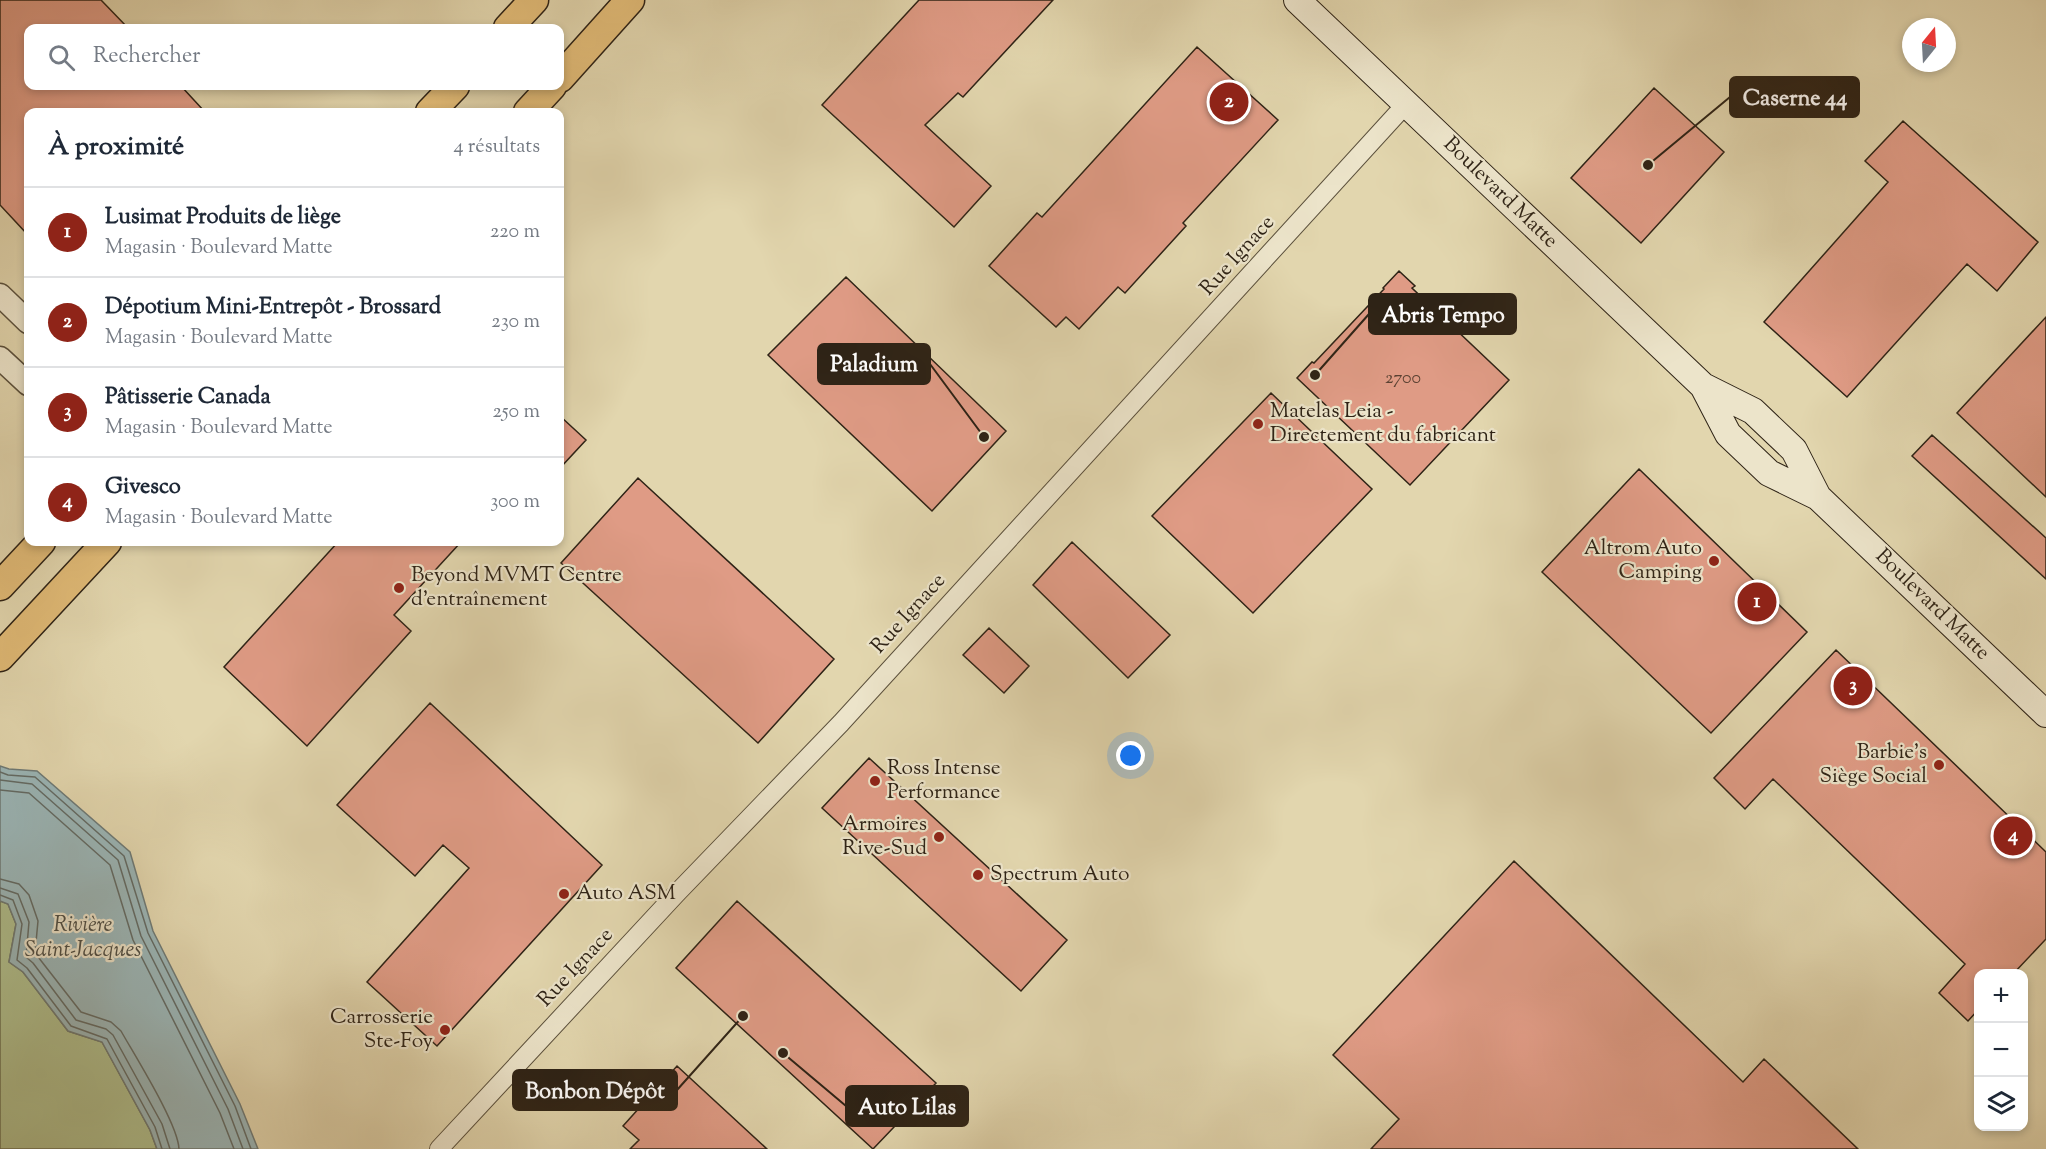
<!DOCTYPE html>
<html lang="fr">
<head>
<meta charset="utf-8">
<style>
  body { margin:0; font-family:"Sorts Mill Goudy",serif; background:#f2f2f3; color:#1f2937 }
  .controls { position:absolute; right:18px; bottom:18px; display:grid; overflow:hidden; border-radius:12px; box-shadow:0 3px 9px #0003 }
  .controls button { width:54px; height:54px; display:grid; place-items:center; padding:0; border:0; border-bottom:2px solid #e0e1e3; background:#fff; color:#1f2937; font:30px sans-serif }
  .compass { position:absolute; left:1902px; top:18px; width:54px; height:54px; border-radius:50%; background:#fff; box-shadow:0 3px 9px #0003; rotate:18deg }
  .you { position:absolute; left:1131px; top:756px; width:21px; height:21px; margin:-15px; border:4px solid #fff; border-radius:50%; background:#1a73e8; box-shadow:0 0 0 9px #1a73e833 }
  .badge { display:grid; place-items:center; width:39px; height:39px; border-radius:50%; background:#8f2418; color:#fff; font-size:20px; font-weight:700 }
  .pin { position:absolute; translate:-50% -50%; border:3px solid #fff; box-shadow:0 2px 6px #0006 }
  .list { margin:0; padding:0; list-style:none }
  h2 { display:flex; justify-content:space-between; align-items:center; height:78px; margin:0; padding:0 24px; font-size:26px }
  h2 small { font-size:20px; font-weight:400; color:#747a83 }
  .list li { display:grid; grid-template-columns:39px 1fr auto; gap:18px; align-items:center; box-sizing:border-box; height:90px; padding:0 24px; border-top:2px solid #e0e1e3 }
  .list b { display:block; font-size:22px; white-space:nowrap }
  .list p { margin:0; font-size:20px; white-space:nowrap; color:#747a83 }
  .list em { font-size:20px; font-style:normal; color:#747a83 }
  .icon { flex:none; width:33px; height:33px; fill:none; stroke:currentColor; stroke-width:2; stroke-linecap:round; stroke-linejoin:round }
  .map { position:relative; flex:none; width:2046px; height:1149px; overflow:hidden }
  .search { position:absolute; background:#fff; box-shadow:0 3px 9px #0003; left:24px; top:24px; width:540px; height:66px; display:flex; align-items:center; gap:15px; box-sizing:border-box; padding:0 21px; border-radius:12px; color:#747a83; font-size:22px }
  .panel { position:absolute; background:#fff; box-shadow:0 3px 9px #0003; left:24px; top:108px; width:540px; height:438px; border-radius:12px }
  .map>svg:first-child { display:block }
  .green { fill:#afbf8e; stroke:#6e7152; stroke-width:1.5 }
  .water { fill:#9bb6b7; stroke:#6f7b77; stroke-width:1.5 }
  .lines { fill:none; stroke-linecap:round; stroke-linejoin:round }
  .shore { stroke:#646c66; stroke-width:1.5 }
  .building { fill:#df9b85; stroke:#2e2316; stroke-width:1.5 }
  .minor-casing { stroke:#5b503c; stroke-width:20 }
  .tertiary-casing { stroke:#5b503c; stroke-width:25 }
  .secondary-casing { stroke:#2e2316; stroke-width:28 }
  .primary-casing { stroke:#2e2316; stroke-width:31 }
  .minor { stroke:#ece4ca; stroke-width:18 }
  .tertiary { stroke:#ece4ca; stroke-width:22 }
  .secondary { stroke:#ece4ca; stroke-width:26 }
  .primary { stroke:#e1bb77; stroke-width:28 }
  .poi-dot { fill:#8f2418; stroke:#ece4ca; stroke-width:2 }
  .labels { text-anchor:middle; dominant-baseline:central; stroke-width:4.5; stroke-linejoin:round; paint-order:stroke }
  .number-label { font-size:18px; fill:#5a4132 }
  .street-label { font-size:21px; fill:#2e2316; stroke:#ece4ca }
  .poi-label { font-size:21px; fill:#2e2316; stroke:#ece4ca; text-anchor:start }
  .water-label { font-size:22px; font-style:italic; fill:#4f4f46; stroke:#ece4ca }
  .leader { fill:none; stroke:#2e2316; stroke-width:2 }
  .callout-dot { fill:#2e2316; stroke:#ece4ca; stroke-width:2 }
  .callout { fill:#2e2316; stroke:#2e2316; stroke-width:2 }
  .callout-label { font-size:22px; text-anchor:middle; font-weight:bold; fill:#fff }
</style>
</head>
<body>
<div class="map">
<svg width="2046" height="1149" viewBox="0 0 2046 1149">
  <rect width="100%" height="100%" fill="#e2d6ae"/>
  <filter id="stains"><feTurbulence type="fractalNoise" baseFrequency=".00333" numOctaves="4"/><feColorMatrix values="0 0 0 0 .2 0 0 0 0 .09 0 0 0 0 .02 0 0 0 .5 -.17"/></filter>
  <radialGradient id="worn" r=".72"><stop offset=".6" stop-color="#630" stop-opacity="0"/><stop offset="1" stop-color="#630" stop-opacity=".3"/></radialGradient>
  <path class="green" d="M 0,901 L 8,904 L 16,924 L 9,962 L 23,972 L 68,1031 L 102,1042 L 150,1130 L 157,1149 L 0,1149 Z"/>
  <path class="water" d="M 0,766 L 9,769 L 37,771 L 130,852 L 153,931 L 240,1104 L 258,1149 L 157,1149 L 150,1130 L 102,1042 L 68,1031 L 23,972 L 9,962 L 16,924 L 8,904 L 0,901 Z"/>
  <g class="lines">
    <path class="shore" d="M 0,772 L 8,775 L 35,777 L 124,856 L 148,933 L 235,1106 L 251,1149
      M 0,780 L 32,784 L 118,860 L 141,936 L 228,1109 L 243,1149
      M 0,790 L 29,793 L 110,865 L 133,940 L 220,1113 L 234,1149
      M 0,879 L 19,884 L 29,895 L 38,921 L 35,953 L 81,1012 L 111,1022 L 121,1031 C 135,1056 178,1124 179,1149
      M 0,888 L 18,894 L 29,922 L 26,957 L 33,963 L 76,1020 L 106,1029 L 113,1035 L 162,1124 L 170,1149
      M 0,895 L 13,900 L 22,924 L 17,960 L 27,968 L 71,1026 L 107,1039 L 155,1127 L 162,1149"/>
  </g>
  <path class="building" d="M 0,0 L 101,0 L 128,28 L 28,28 L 28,86 L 181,86 L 205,112 L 28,112 L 28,235 L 0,205 Z
    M 919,0 L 1053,0 L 963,97 L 958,93 L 925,125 L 991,186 L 954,227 L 822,105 Z
    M 1197,47 L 1278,120 L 1183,223 L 1186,226 L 1125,293 L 1118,287 L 1079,329 L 1066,317 L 1056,327 L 989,266 L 1037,213 L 1042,217 Z
    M 1654,88 L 1724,152 L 1641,243 L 1571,178 Z
    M 1903,121 L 2038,242 L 1997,291 L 1967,264 L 1847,397 L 1764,322 L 1888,182 L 1865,161 Z
    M 1399,271 L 1415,286 L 1412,288 L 1509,380 L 1410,485 L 1297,378 L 1312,362 L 1314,363 L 1384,289 L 1383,288 Z
    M 846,277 L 1006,431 L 932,511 L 768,355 Z
    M 2046,317 L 2046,497 L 1957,413 Z
    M 1271,393 L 1372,489 L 1253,613 L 1152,516 Z
    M 560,416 L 586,440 L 560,468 Z
    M 1932,435 L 2046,538 L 2046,579 L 1912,456 Z
    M 1639,469 L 1807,632 L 1711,733 L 1542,572 Z
    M 638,478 L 834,659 L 758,743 L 561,563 Z
    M 338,542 L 461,542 L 394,615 L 411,631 L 307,746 L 224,667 Z
    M 1072,542 L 1170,635 L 1128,678 L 1033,585 Z
    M 989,628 L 1029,666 L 1004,693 L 963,655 Z
    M 1836,650 L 2046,852 L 2046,939 L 2013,974 L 1978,974 L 1978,1010 L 1968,1021 L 1939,993 L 1965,964 L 1773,779 L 1745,809 L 1714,778 Z
    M 430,703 L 602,865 L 437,1046 L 367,982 L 469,868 L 443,845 L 415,876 L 337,805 Z
    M 869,758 L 1067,940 L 1021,991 L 822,808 Z
    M 1514,861 L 1743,1082 L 1764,1059 L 1858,1149 L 1371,1149 L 1399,1119 L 1333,1055 Z
    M 737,901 L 936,1083 L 873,1149 L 676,968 Z
    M 677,1066 L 767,1149 L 630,1149 L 639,1140 L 623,1126 Z"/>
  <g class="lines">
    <defs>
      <path id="minor" d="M 439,1149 L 676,894 L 841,723 L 1406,104"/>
      <path id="tertiary" d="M 0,295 L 28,322
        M 0,358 L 28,384"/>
      <path id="secondary" d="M 1297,0 L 1703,386 L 1753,411 L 1794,450 L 1818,497
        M 1703,386 L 1728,434 L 1769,473 L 1818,497 L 2046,714"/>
      <path id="primary" d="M 508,28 L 534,0
        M 560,78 L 630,0
        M 430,112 L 455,86
        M 528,112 L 552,86
        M 0,586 L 41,542
        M 0,657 L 107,542"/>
    </defs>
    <use href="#minor" class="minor-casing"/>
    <use href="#tertiary" class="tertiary-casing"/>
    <use href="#secondary" class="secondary-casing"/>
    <use href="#primary" class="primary-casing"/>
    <use href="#minor" class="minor"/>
    <use href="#tertiary" class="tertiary"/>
    <use href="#secondary" class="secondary"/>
    <use href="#primary" class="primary"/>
  </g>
  <g class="poi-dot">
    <circle cx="1258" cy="424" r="6"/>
    <circle cx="1714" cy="561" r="6"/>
    <circle cx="399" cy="588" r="6"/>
    <circle cx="1939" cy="765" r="6"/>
    <circle cx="875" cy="781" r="6"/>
    <circle cx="939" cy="837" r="6"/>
    <circle cx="978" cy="875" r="6"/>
    <circle cx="564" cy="894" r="6"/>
    <circle cx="445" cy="1030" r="6"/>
  </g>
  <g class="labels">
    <g class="number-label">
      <text x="1403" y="379">2700</text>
    </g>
    <g class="street-label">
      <text transform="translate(1500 193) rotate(44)">Boulevard Matte</text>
      <text transform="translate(1238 256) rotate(-48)">Rue Ignace</text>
      <text transform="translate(1932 605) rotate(44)">Boulevard Matte</text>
      <text transform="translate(909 614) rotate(-48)">Rue Ignace</text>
      <text transform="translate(576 968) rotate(-47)">Rue Ignace</text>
    </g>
    <g class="poi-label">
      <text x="1270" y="412">Matelas Leia -<tspan x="1270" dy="24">Directement du fabricant</tspan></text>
      <text x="1702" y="549" text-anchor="end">Altrom Auto<tspan x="1702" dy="24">Camping</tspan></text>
      <text x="411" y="576">Beyond MVMT Centre<tspan x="411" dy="24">d’entraînement</tspan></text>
      <text x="1927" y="753" text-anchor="end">Barbie's<tspan x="1927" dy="24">Siège Social</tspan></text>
      <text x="887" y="769">Ross Intense<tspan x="887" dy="24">Performance</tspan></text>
      <text x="927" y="825" text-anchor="end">Armoires<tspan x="927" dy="24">Rive-Sud</tspan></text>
      <text x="990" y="875">Spectrum Auto</text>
      <text x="576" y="894">Auto ASM</text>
      <text x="433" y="1018" text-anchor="end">Carrosserie<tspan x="433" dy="24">Ste-Foy</tspan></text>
    </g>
    <g class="water-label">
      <text x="83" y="926">Rivière<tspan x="83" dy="25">Saint-Jacques</tspan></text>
    </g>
  </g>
  <path class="leader" d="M1648 165L1730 97M1315 375L1369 314M984 437L930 364M743 1016L677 1090M783 1053L846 1106"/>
  <g class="callout-dot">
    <circle cx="1648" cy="165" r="6"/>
    <circle cx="1315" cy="375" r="6"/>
    <circle cx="984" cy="437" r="6"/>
    <circle cx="743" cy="1016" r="6"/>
    <circle cx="783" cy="1053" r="6"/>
  </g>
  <g class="callout">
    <rect x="1730" y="77" width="129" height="40" rx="6"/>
    <rect x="1369" y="294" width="147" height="40" rx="6"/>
    <rect x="818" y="344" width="112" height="40" rx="6"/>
    <rect x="513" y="1070" width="164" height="40" rx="6"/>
    <rect x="846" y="1086" width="122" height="40" rx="6"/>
  </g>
  <g class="callout-label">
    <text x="1795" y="105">Caserne 44</text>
    <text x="1443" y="322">Abris Tempo</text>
    <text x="874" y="371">Paladium</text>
    <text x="595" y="1098">Bonbon Dépôt</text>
    <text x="907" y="1114">Auto Lilas</text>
  </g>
  <rect width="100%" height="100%" filter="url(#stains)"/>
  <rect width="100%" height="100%" fill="url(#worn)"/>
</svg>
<div class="controls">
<button>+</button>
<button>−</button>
<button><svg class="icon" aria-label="layers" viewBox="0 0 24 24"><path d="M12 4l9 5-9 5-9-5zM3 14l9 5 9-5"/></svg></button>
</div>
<svg class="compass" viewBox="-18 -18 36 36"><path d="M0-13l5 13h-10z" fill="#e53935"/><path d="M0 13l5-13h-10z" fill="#747a83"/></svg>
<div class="you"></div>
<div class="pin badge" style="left:1757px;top:602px">1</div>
<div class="pin badge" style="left:1229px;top:102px">2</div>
<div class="pin badge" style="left:1853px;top:686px">3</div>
<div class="pin badge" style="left:2013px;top:836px">4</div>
<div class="search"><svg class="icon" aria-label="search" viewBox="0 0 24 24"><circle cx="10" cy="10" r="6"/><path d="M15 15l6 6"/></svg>Rechercher</div>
<section class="panel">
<h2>À proximité<small>4 résultats</small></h2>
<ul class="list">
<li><span class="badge">1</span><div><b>Lusimat Produits de liège</b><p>Magasin · Boulevard Matte</p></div><em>220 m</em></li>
<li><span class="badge">2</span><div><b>Dépotium Mini-Entrepôt - Brossard</b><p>Magasin · Boulevard Matte</p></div><em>230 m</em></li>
<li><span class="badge">3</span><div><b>Pâtisserie Canada</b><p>Magasin · Boulevard Matte</p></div><em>250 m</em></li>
<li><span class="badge">4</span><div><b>Givesco</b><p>Magasin · Boulevard Matte</p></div><em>300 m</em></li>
</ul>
</section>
</div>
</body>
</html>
